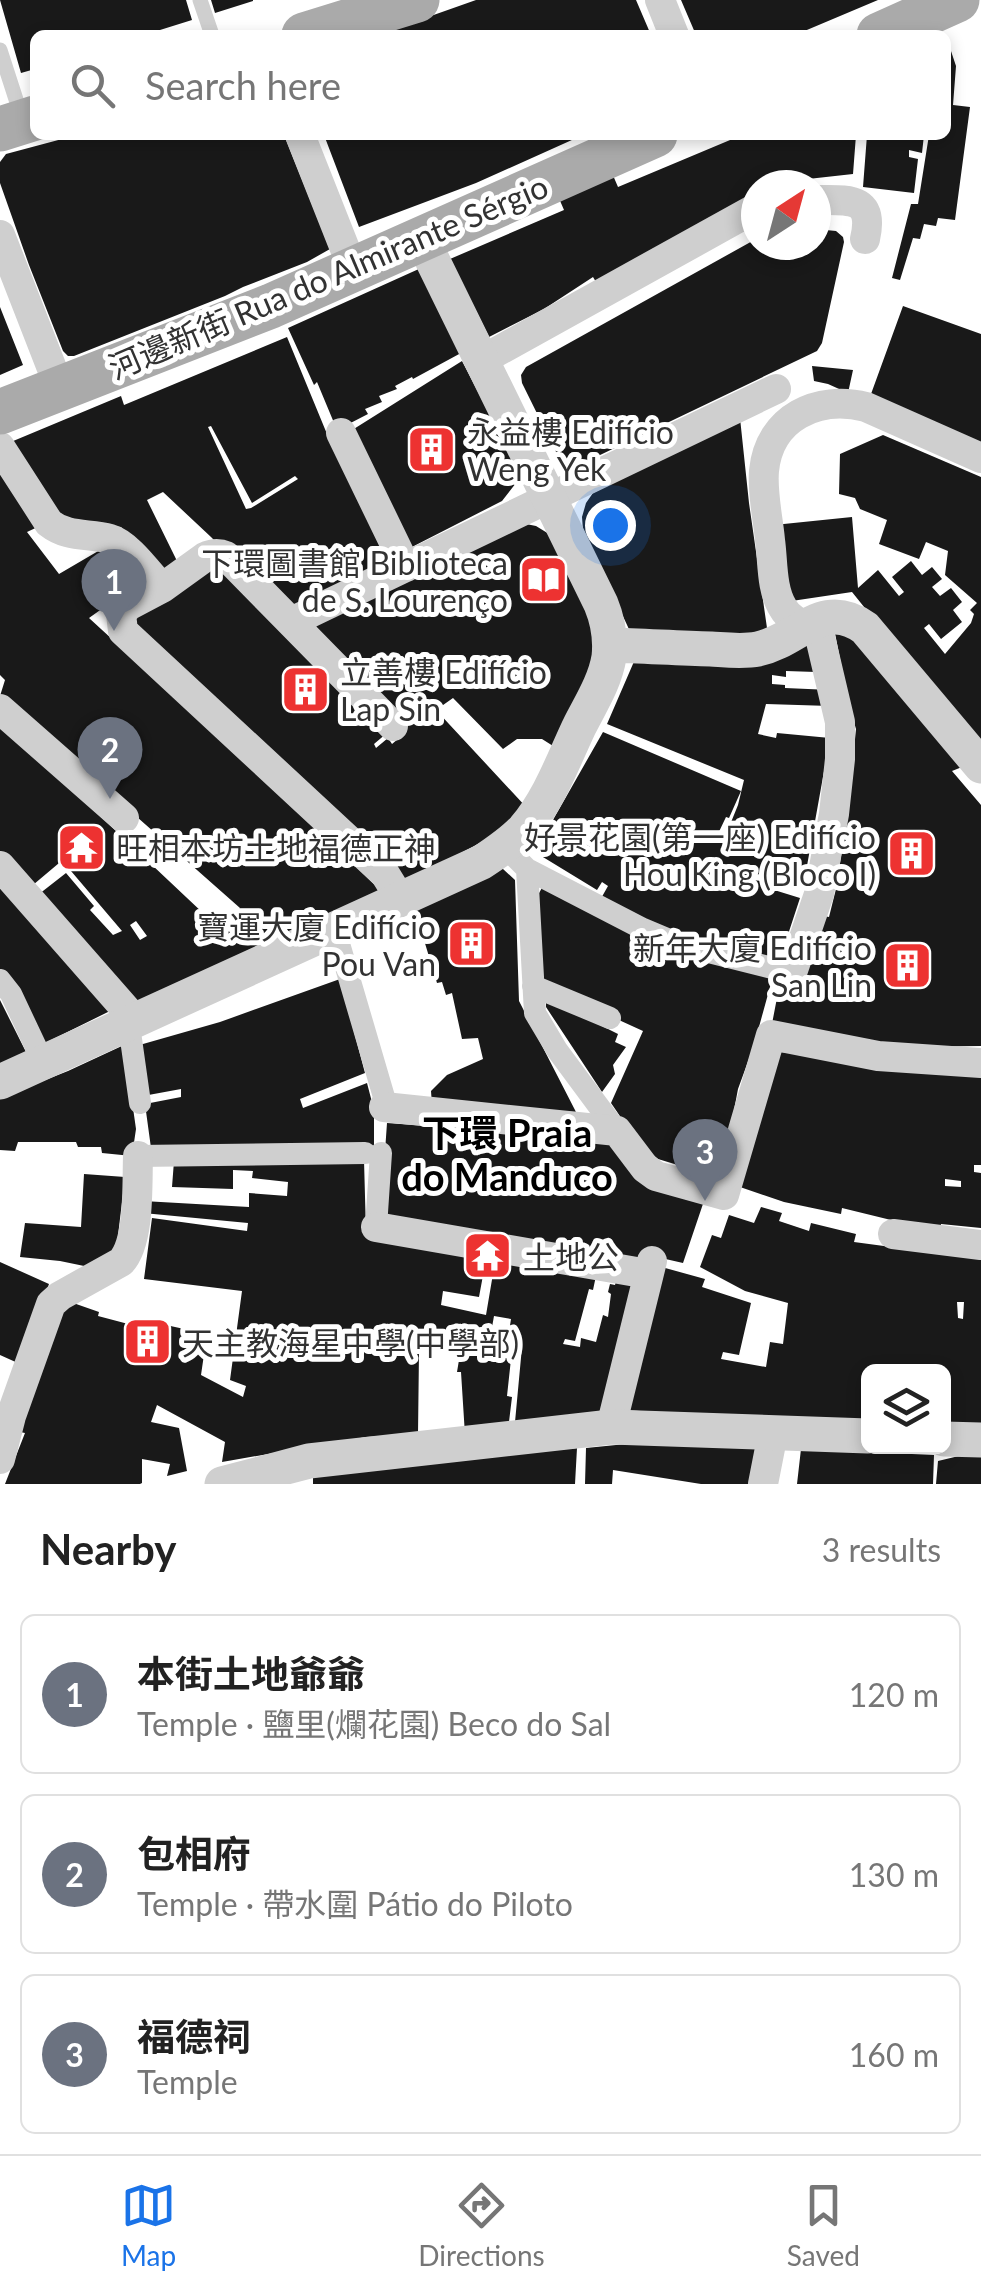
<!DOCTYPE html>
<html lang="en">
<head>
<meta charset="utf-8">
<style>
  body { margin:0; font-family:Lato,"Noto Sans SC",sans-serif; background:#f6f6f6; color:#222 }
  .controls { position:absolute; right:30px; bottom:30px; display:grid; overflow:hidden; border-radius:15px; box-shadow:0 5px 15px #0003 }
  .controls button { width:90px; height:90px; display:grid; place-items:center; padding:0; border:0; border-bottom:2px solid #e0e0e0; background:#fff; color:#222; font:50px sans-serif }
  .compass { position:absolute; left:741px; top:170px; width:90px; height:90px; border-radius:50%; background:#fff; box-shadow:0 5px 15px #0003; rotate:36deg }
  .you { position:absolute; left:610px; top:525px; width:35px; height:35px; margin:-25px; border:8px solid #fff; border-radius:50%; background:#1a73e8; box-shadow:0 0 0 15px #1a73e833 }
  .badge { display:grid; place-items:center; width:65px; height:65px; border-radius:50%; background:#1a73e8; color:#fff; font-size:32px; font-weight:700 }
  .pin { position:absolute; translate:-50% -82px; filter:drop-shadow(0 2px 5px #0008) }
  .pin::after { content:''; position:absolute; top:52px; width:35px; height:30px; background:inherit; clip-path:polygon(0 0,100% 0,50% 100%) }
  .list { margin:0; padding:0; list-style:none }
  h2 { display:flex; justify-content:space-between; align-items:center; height:130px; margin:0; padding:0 40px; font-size:42px }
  h2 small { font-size:32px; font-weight:400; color:#767676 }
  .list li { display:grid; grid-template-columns:65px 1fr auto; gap:30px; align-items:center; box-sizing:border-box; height:160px; margin:0 20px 20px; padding:0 20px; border:2px solid #e0e0e0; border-radius:15px }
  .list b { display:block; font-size:38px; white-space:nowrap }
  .list p { margin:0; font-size:32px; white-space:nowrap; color:#767676 }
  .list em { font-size:32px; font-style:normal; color:#767676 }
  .icon { flex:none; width:55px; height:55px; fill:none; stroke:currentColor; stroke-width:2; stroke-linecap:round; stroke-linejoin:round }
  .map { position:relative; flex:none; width:981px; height:1484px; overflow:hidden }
  .search { position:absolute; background:#fff; box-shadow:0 5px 15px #0003; left:30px; right:30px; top:30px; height:110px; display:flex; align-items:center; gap:25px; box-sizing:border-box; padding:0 35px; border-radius:15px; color:#767676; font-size:38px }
  .sheet { height:670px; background:#fff }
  nav { display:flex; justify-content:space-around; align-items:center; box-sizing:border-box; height:140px; border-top:2px solid #e0e0e0; background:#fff; font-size:28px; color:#767676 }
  nav a { display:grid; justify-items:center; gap:5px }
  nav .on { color:#1a73e8 }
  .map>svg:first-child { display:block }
  .building { fill:#191919; fill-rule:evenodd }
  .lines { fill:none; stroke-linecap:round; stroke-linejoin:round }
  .service { stroke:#cfcfcf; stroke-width:15 }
  .pedestrian { stroke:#cfcfcf; stroke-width:22 }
  .minor { stroke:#cfcfcf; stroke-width:30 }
  .tertiary { stroke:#cfcfcf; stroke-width:35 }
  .primary { stroke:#aaa; stroke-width:45 }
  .labels { text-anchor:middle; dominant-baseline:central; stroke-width:10; stroke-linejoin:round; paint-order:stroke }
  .street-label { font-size:32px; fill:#323232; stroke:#fff }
  .poi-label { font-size:32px; fill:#323232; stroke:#fff; text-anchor:start }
  .quarter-label { font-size:38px; font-weight:bold; fill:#000; stroke:#fff }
</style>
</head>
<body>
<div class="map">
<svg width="981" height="1484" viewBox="0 0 981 1484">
  <rect width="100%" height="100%" fill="#fff"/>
  <path class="building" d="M 0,0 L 186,0 L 192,20 L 144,35 L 35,35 L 35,69 L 21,73 Z
    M 211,0 L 253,0 L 253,1 L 215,13 Z
    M 476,0 L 636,0 L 651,35 L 377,35 Z
    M 681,0 L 878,0 L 795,35 L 696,35 Z
    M 946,36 L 956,66 L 953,105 L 970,107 L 955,220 L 938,218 L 936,226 L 924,224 L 920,239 L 913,238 L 900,280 L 892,278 L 911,204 L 918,204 L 929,135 L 946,135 Z
    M 77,135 L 284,135 L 330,249 L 307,262 L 243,287 L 225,296 L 74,356 L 68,356 L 63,351 L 29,265 L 0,183 L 0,162 L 6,154 Z
    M 324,135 L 583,135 L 476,183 L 359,227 Z
    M 742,135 L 856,135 L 853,174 L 781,182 L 782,185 L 756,185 L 756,198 L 596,282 L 593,277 L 544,309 L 489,337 L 450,259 L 564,210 L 558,196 L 612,173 L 618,187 Z
    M 867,135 L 924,135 L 922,153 L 909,150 L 909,157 L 918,159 L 914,193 L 863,187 Z
    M 816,229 L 836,231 L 843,237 L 844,242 L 822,343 L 817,351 L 575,467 L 562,464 L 522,383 L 521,375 L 526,367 L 756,239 L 756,245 L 816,245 Z
    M 421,268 L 461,353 L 413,379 L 412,377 L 395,386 L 397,389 L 379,396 L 382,402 L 365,409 L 368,414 L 337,430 L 317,382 L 314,385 L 288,328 Z
    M 903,306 L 981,334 L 981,454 L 867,405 Z
    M 0,307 L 23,365 L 0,375 Z
    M 287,337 L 327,434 L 388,561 L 286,613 L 211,537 L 163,492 L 147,500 L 177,561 L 159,573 L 121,527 L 56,522 L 6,444 L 121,396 L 124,405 ZM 211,426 L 252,503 L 295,476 L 298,479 L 251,508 L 246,509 L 208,427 Z
    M 462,361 L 516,465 L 516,483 L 502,501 L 408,549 L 349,432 Z
    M 812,366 L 853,370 L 848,393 L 828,384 L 814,381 Z
    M 740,418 L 749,503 L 768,635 L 634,640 L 583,530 L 582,517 L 586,503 L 593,493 Z
    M 883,435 L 981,477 L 981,746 L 947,710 L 852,592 L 785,602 L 774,525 L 852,517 L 858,588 L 878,570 L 899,596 L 904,592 L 892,577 L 911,561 L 922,575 L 932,567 L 942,579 L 932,587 L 940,596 L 951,588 L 962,602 L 953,610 L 962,622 L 941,639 L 929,624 L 924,628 L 945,654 L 971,623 L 974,614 L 970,610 L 977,603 L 945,575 L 948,551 L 926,542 L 919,559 L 879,544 L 887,520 L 860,509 L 855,498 L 839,494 L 840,454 Z
    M 0,452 L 44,524 L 27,532 L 59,574 L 100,550 L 131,588 L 89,618 L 295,807 L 385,895 L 126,1007 L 34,898 L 66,873 L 94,906 L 90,910 L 113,935 L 122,931 L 71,871 L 96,853 L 84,842 L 27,890 L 0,856 L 0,727 L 99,815 L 221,930 L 240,908 L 0,696 L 5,680 L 0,675 ZM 136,921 L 147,936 L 140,940 L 130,925 Z
    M 521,523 L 536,526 L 549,534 L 595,627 L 600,651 L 561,751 L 542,739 L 517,739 L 503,749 L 453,698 L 436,710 L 527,808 L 517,823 L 407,882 L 123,622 L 214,559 L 387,733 L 374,744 L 376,748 L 388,738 L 392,744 L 404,734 L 305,626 Z
    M 849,622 L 962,767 L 952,771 L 981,805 L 981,1046 L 894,1047 L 771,1029 L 781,977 L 824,916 L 829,917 L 836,889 L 848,811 L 856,729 L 849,705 L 834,628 Z
    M 810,636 L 816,672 L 786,671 L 786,677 L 772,675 L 772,684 L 785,685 L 785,688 L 831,690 L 830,706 L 766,704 L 758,734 L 776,738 L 777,733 L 830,738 L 803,888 L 776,880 L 777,875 L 753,874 L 752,880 L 762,881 L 761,886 L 800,898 L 777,968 L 690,940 L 599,902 L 608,886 L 602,882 L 597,890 L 538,854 L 537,848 L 603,732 L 741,791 L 729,818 L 726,817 L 716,838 L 723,842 L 738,805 L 744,780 L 607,724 L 639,650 Z
    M 494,869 L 503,869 L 515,880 L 519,1001 L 576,1112 L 432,1105 L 431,1091 L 447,1075 L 483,1059 L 478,1038 L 462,1039 L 452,993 L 446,995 L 442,982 L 437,983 L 414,907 Z
    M 0,880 L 110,1011 L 37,1047 L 0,969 Z
    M 544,884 L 773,976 L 754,1045 L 738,1089 L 731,1126 L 717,1177 L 658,1159 L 637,1141 L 611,1103 L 643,1031 L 540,984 L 532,906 Z
    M 340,979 L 365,1073 L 300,1099 L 303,1108 L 367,1083 L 374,1110 L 374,1146 L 151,1148 L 145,1104 L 181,1097 L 181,1089 L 143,1096 L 136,1046 L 220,1022 Z
    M 546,998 L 618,1034 L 615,1042 L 626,1047 L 613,1065 L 615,1074 L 602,1092 L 546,1007 Z
    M 0,1000 L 27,1054 L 0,1066 Z
    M 124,1045 L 136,1129 L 132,1156 L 102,1153 L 101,1147 L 78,1147 L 76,1142 L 18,1142 L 15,1151 L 0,1150 L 0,1098 L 68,1071 Z
    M 780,1052 L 981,1070 L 981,1165 L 974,1165 L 974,1172 L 981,1173 L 981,1228 L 941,1224 L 940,1236 L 891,1220 L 842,1208 L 841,1214 L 784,1202 L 740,1187 ZM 945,1179 L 961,1181 L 961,1187 L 945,1186 Z
    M 387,1123 L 507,1132 L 593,1132 L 706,1195 L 683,1263 L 648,1255 L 648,1258 L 581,1255 L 380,1222 Z
    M 364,1160 L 366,1233 L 487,1254 L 479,1297 L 443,1291 L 441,1305 L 486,1315 L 496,1256 L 597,1271 L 593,1290 L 589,1289 L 575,1341 L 565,1339 L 563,1344 L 580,1347 L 581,1338 L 596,1342 L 603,1315 L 608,1317 L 611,1294 L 608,1292 L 610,1284 L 615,1285 L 618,1274 L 640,1282 L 609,1411 L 515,1422 L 522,1347 L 507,1345 L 511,1319 L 494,1316 L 489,1344 L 456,1337 L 454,1346 L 434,1341 L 432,1351 L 419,1351 L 418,1434 L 366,1437 L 222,1462 L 225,1442 L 157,1405 L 151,1422 L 179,1428 L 187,1471 L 167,1476 L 170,1464 L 142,1459 L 142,1483 L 140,1484 L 5,1484 L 25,1433 L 20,1432 L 59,1298 L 99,1312 L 98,1316 L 132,1325 L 134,1318 L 207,1334 L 201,1375 L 243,1397 L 246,1386 L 230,1380 L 242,1291 L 144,1279 L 152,1218 L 247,1231 L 248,1223 L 143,1213 L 143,1201 L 249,1207 L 249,1193 L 287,1196 L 288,1182 L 252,1178 L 253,1171 L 233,1170 L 233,1189 L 172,1187 L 174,1161 Z
    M 84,1174 L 125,1177 L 116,1252 L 89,1267 L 60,1261 L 20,1257 L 25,1223 L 81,1227 Z
    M 761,1207 L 782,1213 L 779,1221 L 809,1231 L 811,1223 L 856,1234 L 854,1242 L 981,1259 L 981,1426 L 944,1425 L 944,1372 L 868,1372 L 868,1382 L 863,1381 L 864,1388 L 868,1388 L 868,1423 L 621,1410 L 658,1266 L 705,1279 L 702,1287 L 751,1303 L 739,1355 L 723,1352 L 721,1359 L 766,1367 L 770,1342 L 783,1344 L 788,1303 L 745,1291 L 700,1267 L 712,1235 L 721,1238 L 729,1215 L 754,1223 ZM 957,1302 L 964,1302 L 963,1319 L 958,1318 Z
    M 0,1262 L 49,1284 L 20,1364 L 0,1355 Z
    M 462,1351 L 511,1359 L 507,1396 L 512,1397 L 508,1430 L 465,1435 L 461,1372 L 457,1372 L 460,1354 L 462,1355 Z
    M 646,1442 L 760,1448 L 755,1484 L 701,1484 L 613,1470 L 612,1484 L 585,1484 L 586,1448 Z
    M 577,1448 L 575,1484 L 313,1484 L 313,1471 Z
    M 801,1449 L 934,1455 L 933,1484 L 797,1484 Z
    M 963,1455 L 981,1456 L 981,1484 L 936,1484 L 938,1461 Z"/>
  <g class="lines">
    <path class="service" d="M 200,0 L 212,35
      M 0,50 L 22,118"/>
    <path class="pedestrian" d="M 505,847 L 527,869 L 643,929 L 681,945 L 792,973
      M 527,869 L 535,1013 L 557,1050 L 617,1131
      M 335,930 L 384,1097 L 384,1107
      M 0,980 L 11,994 L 44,1064
      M 533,986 L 610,1018
      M 129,1025 L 140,1103
      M 138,1156 L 365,1153
      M 376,1227 L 381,1153"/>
    <path class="minor" d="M 660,0 L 674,35
      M 300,135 L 353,269
      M 816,200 C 848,200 875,196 865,239
      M 0,235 L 60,389
      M 482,360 L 756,208
      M 341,433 L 406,567
      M 0,447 L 49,523 C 68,538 88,533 110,539 C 128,544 149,574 162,588
      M 291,622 L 776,389
      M 806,627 C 797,622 788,617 783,608 C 771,589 773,561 770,540 C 768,518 762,493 764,471 C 769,417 818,395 866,407 L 981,458
      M 0,709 L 124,818
      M 393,726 L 226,556 C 219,553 213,553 205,557 L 162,588 L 128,606 L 121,614 L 123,631 L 385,874 L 393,887 L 396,902
      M 0,866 L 136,1021
      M 792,973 L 819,894 L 834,814 L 840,759 L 840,722 L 816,620
      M 384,1107 L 617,1131 L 645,1168 L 656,1176 L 724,1195 L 771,1035 L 878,1056 L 981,1063
      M 376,1227 L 648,1274
      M 893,1234 L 981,1245
      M 611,1427 L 652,1261
      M 0,1459 L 11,1416 L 51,1304 L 60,1296 L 121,1262 C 140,1242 137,1184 138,1156
      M 763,1484 L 773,1433"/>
    <path class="tertiary" d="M 610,645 C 644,646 677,648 711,649 C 727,650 743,652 758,649 C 800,640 822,597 865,628 L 981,766
      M 0,1082 L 482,862 C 497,852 512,842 524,829 C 549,800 563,761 579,727 C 590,705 605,682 609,657 C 611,638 608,621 601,604 L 422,239
      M 944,1439 L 981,1440
      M 222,1484 L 309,1461 L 611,1427 L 868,1436"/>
    <path class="primary" d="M 304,35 L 417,0
      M 879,35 L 957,0
      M 0,129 L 35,118
      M 0,412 L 271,306 L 655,135"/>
  </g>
  <defs>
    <symbol id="building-square" viewBox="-11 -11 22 22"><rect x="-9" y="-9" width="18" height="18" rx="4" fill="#ed3231" stroke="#fff"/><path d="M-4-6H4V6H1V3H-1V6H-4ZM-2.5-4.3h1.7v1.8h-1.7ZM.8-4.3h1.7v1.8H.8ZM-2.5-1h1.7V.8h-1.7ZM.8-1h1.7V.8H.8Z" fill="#fff"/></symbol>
    <symbol id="library-square" viewBox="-11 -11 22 22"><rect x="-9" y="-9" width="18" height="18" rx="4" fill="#ed3231" stroke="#fff"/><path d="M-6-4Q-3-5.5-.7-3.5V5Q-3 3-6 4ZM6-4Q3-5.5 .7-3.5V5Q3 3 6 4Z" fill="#fff"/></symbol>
    <symbol id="temple-square" viewBox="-11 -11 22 22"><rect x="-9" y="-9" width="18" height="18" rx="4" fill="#ed3231" stroke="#fff"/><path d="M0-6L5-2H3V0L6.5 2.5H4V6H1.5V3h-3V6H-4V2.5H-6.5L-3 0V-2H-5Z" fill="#fff"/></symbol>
  </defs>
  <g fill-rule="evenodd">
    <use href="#building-square" x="404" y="422" width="55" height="55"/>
    <use href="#library-square" x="516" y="552" width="55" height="55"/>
    <use href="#building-square" x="278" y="662" width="55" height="55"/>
    <use href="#temple-square" x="54" y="820" width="55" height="55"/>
    <use href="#building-square" x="884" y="826" width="55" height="55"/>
    <use href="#building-square" x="444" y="916" width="55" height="55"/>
    <use href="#building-square" x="880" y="938" width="55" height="55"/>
    <use href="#temple-square" x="460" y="1228" width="55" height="55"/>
    <use href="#building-square" x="120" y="1314" width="55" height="55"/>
  </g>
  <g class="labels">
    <g class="street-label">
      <text transform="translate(328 276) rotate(-23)">河邊新街 Rua do Almirante Sérgio</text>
    </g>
    <g class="poi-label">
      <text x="467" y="431">永益樓 Edifício<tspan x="467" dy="37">Weng Yek</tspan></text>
      <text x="508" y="562" text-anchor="end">下環圖書館 Biblioteca<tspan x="508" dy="37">de S. Lourenço</tspan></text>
      <text x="340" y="671">立善樓 Edifício<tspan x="340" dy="37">Lap Sin</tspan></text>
      <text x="876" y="836" text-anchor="end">好景花園(第一座) Edifício<tspan x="876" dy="37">Hou King (Bloco I)</tspan></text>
      <text x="116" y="847">旺相本坊土地福德正神</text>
      <text x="436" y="926" text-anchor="end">寶運大廈 Edifício<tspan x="436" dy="37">Pou Van</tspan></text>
      <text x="872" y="947" text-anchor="end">新年大廈 Edifício<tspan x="872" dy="37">San Lin</tspan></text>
      <text x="523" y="1256">土地公</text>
      <text x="182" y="1342">天主教海星中學(中學部)</text>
    </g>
    <g class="quarter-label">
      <text x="507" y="1132">下環 Praia<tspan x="507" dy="44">do Manduco</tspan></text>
    </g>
  </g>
</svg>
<div class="controls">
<button><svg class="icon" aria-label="layers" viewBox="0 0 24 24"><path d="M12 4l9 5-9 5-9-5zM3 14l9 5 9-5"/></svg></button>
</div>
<svg class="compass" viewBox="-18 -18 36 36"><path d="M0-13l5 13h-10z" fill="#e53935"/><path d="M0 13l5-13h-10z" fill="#767676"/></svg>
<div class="you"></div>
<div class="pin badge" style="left:114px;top:631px;background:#6b7280">1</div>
<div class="pin badge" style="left:110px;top:799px;background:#6b7280">2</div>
<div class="pin badge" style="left:705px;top:1201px;background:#6b7280">3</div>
<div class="search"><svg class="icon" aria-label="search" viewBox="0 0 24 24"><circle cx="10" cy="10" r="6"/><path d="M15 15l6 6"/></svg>Search here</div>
</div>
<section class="sheet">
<h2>Nearby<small>3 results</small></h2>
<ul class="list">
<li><span class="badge" style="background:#6b7280">1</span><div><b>本街土地爺爺</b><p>Temple · 鹽里(爛花園) Beco do Sal</p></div><em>120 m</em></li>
<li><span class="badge" style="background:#6b7280">2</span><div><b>包相府</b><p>Temple · 帶水圍 Pátio do Piloto</p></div><em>130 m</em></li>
<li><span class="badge" style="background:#6b7280">3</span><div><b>福德祠</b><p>Temple</p></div><em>160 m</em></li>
</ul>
</section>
<nav>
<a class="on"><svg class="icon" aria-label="map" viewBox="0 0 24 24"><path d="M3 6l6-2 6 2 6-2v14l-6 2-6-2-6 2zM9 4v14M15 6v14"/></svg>Map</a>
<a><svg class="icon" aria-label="directions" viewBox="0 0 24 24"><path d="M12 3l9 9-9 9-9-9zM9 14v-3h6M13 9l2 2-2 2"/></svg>Directions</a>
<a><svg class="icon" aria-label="saved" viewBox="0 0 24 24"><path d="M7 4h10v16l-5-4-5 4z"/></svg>Saved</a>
</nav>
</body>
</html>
